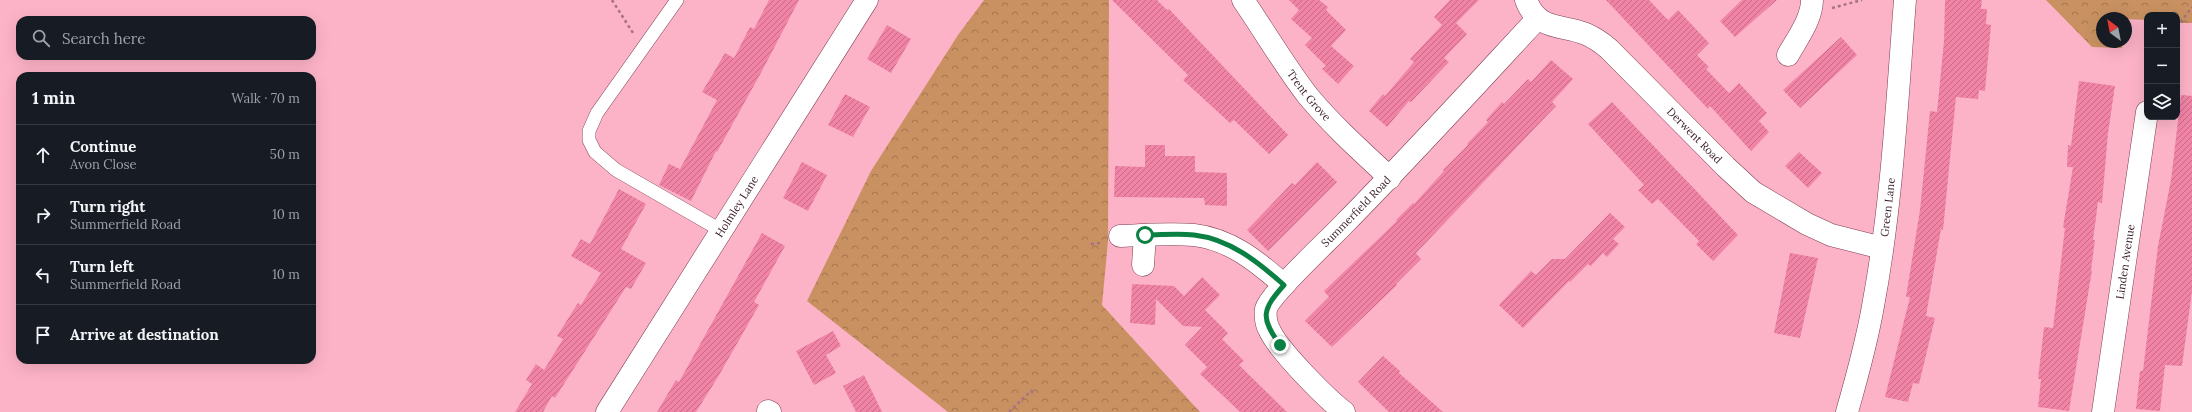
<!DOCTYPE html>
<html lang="en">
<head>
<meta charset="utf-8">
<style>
  body { margin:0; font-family:Lora,serif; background:#20242c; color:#f1f3f6 }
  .controls { position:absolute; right:12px; top:12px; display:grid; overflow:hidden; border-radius:8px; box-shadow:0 4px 16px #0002 }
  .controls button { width:36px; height:36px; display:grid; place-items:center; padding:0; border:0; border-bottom:1px solid #363941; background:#171b24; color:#f1f3f6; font:20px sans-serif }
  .compass { position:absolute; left:2096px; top:12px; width:36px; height:36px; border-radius:50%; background:#171b24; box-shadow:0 4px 16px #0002; rotate:328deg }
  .stop { position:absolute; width:12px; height:12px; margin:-9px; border:3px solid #0b8043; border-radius:50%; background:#fff }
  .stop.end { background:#0b8043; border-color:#fff; box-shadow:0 1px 4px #0008 }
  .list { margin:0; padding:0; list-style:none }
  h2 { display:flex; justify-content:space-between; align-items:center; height:52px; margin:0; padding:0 16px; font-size:17px }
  h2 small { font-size:13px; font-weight:400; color:#9ea1a6 }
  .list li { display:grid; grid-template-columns:26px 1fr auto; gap:12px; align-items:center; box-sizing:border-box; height:60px; padding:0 16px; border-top:1px solid #363941 }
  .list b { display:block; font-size:15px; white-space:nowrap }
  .list p { margin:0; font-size:13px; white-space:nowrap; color:#9ea1a6 }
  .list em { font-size:13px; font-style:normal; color:#9ea1a6 }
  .icon { flex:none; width:22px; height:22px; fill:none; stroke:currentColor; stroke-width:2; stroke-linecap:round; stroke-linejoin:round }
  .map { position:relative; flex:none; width:2192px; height:412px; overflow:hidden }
  .search { position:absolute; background:#171b24; box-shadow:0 4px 16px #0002; left:16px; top:16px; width:300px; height:44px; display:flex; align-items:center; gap:10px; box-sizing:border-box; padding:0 14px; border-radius:12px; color:#9ea1a6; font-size:15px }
  .panel { position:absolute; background:#171b24; box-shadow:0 4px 16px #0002; left:16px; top:72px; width:300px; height:292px; border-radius:12px }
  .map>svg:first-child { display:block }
  .park { fill:url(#park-crowns) }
  .building { fill:url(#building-hatch) }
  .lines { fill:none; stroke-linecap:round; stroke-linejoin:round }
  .lane-casing { stroke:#7d3e52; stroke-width:14 }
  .street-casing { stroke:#7d3e52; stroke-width:23 }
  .secondary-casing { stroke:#7d3e52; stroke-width:23 }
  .path { stroke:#a77281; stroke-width:2.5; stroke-dasharray:3 3; stroke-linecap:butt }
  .lane { stroke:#fff; stroke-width:13 }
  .street { stroke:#fff; stroke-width:22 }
  .secondary { stroke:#fff; stroke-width:22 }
  .route { stroke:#0b8043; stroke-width:5 }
  .labels { text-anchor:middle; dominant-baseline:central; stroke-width:4; stroke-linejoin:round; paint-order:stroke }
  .street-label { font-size:11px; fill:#391d26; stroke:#fce5ea }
</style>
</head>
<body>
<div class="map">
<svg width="2192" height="412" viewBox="0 0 2192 412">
  <defs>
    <pattern id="park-crowns" width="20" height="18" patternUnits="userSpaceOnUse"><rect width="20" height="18" fill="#c99161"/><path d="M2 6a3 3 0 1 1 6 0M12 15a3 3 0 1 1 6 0" fill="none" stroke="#a47650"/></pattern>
    <pattern id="building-hatch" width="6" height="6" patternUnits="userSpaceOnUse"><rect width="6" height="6" fill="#f184a6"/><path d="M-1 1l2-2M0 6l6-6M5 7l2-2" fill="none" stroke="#c46b87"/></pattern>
  </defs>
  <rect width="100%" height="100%" fill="#fdb3c7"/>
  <path class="park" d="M 984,0 L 1109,0 L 1108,241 L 1102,305 L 1200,412 L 948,412 L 807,301 L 871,171 L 958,35 Z
    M 2046,0 L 2192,0 L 2192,23 L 2177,23 L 2177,15 L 2147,15 L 2147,20 L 2102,18 L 2102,42 L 2122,42 L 2122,48 L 2092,47 Z"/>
  <path class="building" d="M 769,0 L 799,0 L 762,71 L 717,152 L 716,151 L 691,201 L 659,185 L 669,164 L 680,169 L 717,100 L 702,92 L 714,72 L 725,53 L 734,58 L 750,27 L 754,29 Z
    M 1112,0 L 1157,0 L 1167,10 L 1169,9 L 1288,135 L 1269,154 L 1234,120 L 1230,123 L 1183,80 L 1188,75 Z
    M 1289,0 L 1319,0 L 1328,7 L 1326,10 L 1346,30 L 1331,46 L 1354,66 L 1338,84 L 1322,69 L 1326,66 L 1305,45 L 1312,38 L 1291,19 L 1299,10 Z
    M 1450,0 L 1479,0 L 1456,23 L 1467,34 L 1444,58 L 1449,62 L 1411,102 L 1409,101 L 1387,127 L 1369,111 L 1383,94 L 1385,96 L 1414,62 L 1410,59 L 1442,25 L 1434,17 Z
    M 1606,0 L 1649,0 L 1668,20 L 1678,10 L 1709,43 L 1697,55 L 1709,67 L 1706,69 L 1729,93 L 1739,83 L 1767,113 L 1759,121 L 1769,132 L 1751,151 L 1710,106 L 1708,109 Z
    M 1742,0 L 1777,0 L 1735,37 L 1720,21 Z
    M 1945,0 L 1982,0 L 1981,9 L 1987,9 L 1986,24 L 1991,25 L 1985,91 L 1979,90 L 1978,99 L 1956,97 L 1943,230 L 1941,229 L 1926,316 L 1935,318 L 1919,384 L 1913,383 L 1908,402 L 1885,397 L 1910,297 L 1906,297 L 1920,210 L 1930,111 L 1937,112 L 1944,41 Z
    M 887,25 L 911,39 L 891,73 L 867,59 Z
    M 1841,37 L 1857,55 L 1800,108 L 1783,90 Z
    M 1551,60 L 1573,79 L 1552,102 L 1556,106 L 1416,253 L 1421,259 L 1396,284 L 1397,285 L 1332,347 L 1305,321 L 1329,297 L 1324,291 L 1397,221 L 1396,220 L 1413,203 L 1414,204 L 1444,171 L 1443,170 L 1468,145 L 1467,144 L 1488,122 L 1486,120 L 1502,102 L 1504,104 L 1528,79 L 1531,82 Z
    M 2079,81 L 2115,86 L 2108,133 L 2102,203 L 2098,202 L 2093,240 L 2095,240 L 2091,270 L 2092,270 L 2069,411 L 2038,407 L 2041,379 L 2038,379 L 2044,327 L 2053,328 L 2065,228 L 2063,227 L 2073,167 L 2067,167 L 2068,145 L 2071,146 Z
    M 845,94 L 870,107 L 853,137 L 828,125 Z
    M 2181,95 L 2192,96 L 2192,291 L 2182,366 L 2165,365 L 2160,411 L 2136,409 L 2140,371 L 2143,371 L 2158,246 L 2171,180 Z
    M 1612,102 L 1738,235 L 1713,261 L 1696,244 L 1699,241 L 1658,199 L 1652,204 L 1638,190 L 1644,185 L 1588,124 Z
    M 1145,145 L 1165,145 L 1165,156 L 1195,156 L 1195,172 L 1227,173 L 1227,206 L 1205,205 L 1204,198 L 1114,197 L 1115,166 L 1145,167 Z
    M 1799,152 L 1822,173 L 1808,188 L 1785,166 Z
    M 802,162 L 827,175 L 808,211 L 783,198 Z
    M 1317,162 L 1337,182 L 1268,251 L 1247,230 L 1292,183 L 1295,185 Z
    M 619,189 L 646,204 L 621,249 L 646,263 L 631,289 L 626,287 L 555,398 L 552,396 L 543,412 L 515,412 L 532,384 L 526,380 L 536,364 L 544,370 L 563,339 L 557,336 L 578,303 L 581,305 L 601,273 L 571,256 L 581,239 L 590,244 Z
    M 1610,213 L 1625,227 L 1613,239 L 1619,244 L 1607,257 L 1603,253 L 1591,266 L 1588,264 L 1570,282 L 1569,281 L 1523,328 L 1499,305 L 1531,271 L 1536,275 L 1552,259 L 1565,259 Z
    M 762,233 L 785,246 L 754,302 L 759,305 L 718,377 L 696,412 L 657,412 L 676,380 L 679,382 Z
    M 1790,253 L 1818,258 L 1800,338 L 1774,333 Z
    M 1202,277 L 1220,295 L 1205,310 L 1228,333 L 1222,339 L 1244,361 L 1239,365 L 1287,412 L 1240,412 L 1200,374 L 1207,367 L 1185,345 L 1202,327 L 1183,326 L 1156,299 L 1155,325 L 1130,323 L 1132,284 L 1174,286 L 1184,296 Z
    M 833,331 L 841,346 L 826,355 L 836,373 L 814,385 L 796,351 Z
    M 1383,356 L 1400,371 L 1399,373 L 1443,412 L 1389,412 L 1358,382 Z
    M 864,375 L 882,412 L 856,412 L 843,386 Z"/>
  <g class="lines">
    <defs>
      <path id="lane" d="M 677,0 L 597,113 L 589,131 L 589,140 L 595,152 L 616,170 L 722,231"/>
      <g id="street">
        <path id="s1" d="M 1243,0 C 1265,32 1284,65 1308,96 C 1333,126 1361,151 1390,178"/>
        <path id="s2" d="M 1526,0 C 1538,31 1560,24 1586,34 C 1595,38 1602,43 1609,49 L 1726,167 L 1753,192 L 1807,224 L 1831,235 L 1882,248"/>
        <path d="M 1788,55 C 1797,39 1812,19 1812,0"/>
        <path d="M 1120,236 C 1144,235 1170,233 1194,235 C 1230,239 1258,262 1284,285"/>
        <path d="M 1143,265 L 1145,235"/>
        <path d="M 768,411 L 770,412"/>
        <path id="s3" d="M 1344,412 C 1326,398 1277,349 1269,329 C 1266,324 1265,315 1266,309 C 1271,293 1330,239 1344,224 C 1410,157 1473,88 1537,19"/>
        <path id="s4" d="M 2103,412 L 2147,112"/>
      </g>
      <g id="secondary">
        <path id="s5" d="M 607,412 L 867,0"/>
        <path id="s6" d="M 1847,412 C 1857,377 1867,341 1873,306 C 1892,205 1897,102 1905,0"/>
      </g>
    </defs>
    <use href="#lane" class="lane-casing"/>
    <use href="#street" class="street-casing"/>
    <use href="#secondary" class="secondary-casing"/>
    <path class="path" d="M 612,0 L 633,33
      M 1832,8 L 1862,0
      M 2177,27 L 2192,7
      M 1091,244 L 1101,243
      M 1009,412 L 1031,391 L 1035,394"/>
    <use href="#lane" class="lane"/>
    <use href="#street" class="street"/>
    <use href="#secondary" class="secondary"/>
  </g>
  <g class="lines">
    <path class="route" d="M 1145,235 C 1161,235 1178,233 1194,235 C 1230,239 1258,262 1284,285 C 1262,310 1260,317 1280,345"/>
  </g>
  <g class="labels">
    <g class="street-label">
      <text stroke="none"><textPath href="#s1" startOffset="116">Trent Grove</textPath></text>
      <text stroke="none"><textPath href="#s2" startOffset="222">Derwent Road</textPath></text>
      <text stroke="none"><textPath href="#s5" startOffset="243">Holmley Lane</textPath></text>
      <text stroke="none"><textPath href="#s6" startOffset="209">Green Lane</textPath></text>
      <text stroke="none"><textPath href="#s3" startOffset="266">Summerfield Road</textPath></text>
      <text stroke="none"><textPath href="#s4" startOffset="152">Linden Avenue</textPath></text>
    </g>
  </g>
</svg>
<div class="controls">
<button>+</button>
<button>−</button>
<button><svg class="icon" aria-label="layers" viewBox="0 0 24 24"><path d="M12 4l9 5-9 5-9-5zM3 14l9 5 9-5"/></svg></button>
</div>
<svg class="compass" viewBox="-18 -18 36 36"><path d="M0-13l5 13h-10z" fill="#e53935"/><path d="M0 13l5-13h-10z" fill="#9ea1a6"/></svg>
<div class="stop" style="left:1145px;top:235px"></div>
<div class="stop end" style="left:1280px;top:345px"></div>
<div class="search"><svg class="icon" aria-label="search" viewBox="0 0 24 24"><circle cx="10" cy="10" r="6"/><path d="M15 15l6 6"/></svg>Search here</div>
<section class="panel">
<h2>1 min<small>Walk · 70 m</small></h2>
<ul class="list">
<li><svg class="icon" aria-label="ahead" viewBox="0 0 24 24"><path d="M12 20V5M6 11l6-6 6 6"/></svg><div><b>Continue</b><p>Avon Close</p></div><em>50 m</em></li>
<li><svg class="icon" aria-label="right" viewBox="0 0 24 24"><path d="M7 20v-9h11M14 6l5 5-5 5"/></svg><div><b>Turn right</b><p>Summerfield Road</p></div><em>10 m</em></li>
<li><svg class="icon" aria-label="left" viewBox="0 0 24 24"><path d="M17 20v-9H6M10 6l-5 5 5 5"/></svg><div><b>Turn left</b><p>Summerfield Road</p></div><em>10 m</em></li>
<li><svg class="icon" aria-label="arrive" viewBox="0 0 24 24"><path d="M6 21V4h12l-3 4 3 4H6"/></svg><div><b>Arrive at destination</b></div></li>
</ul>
</section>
</div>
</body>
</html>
